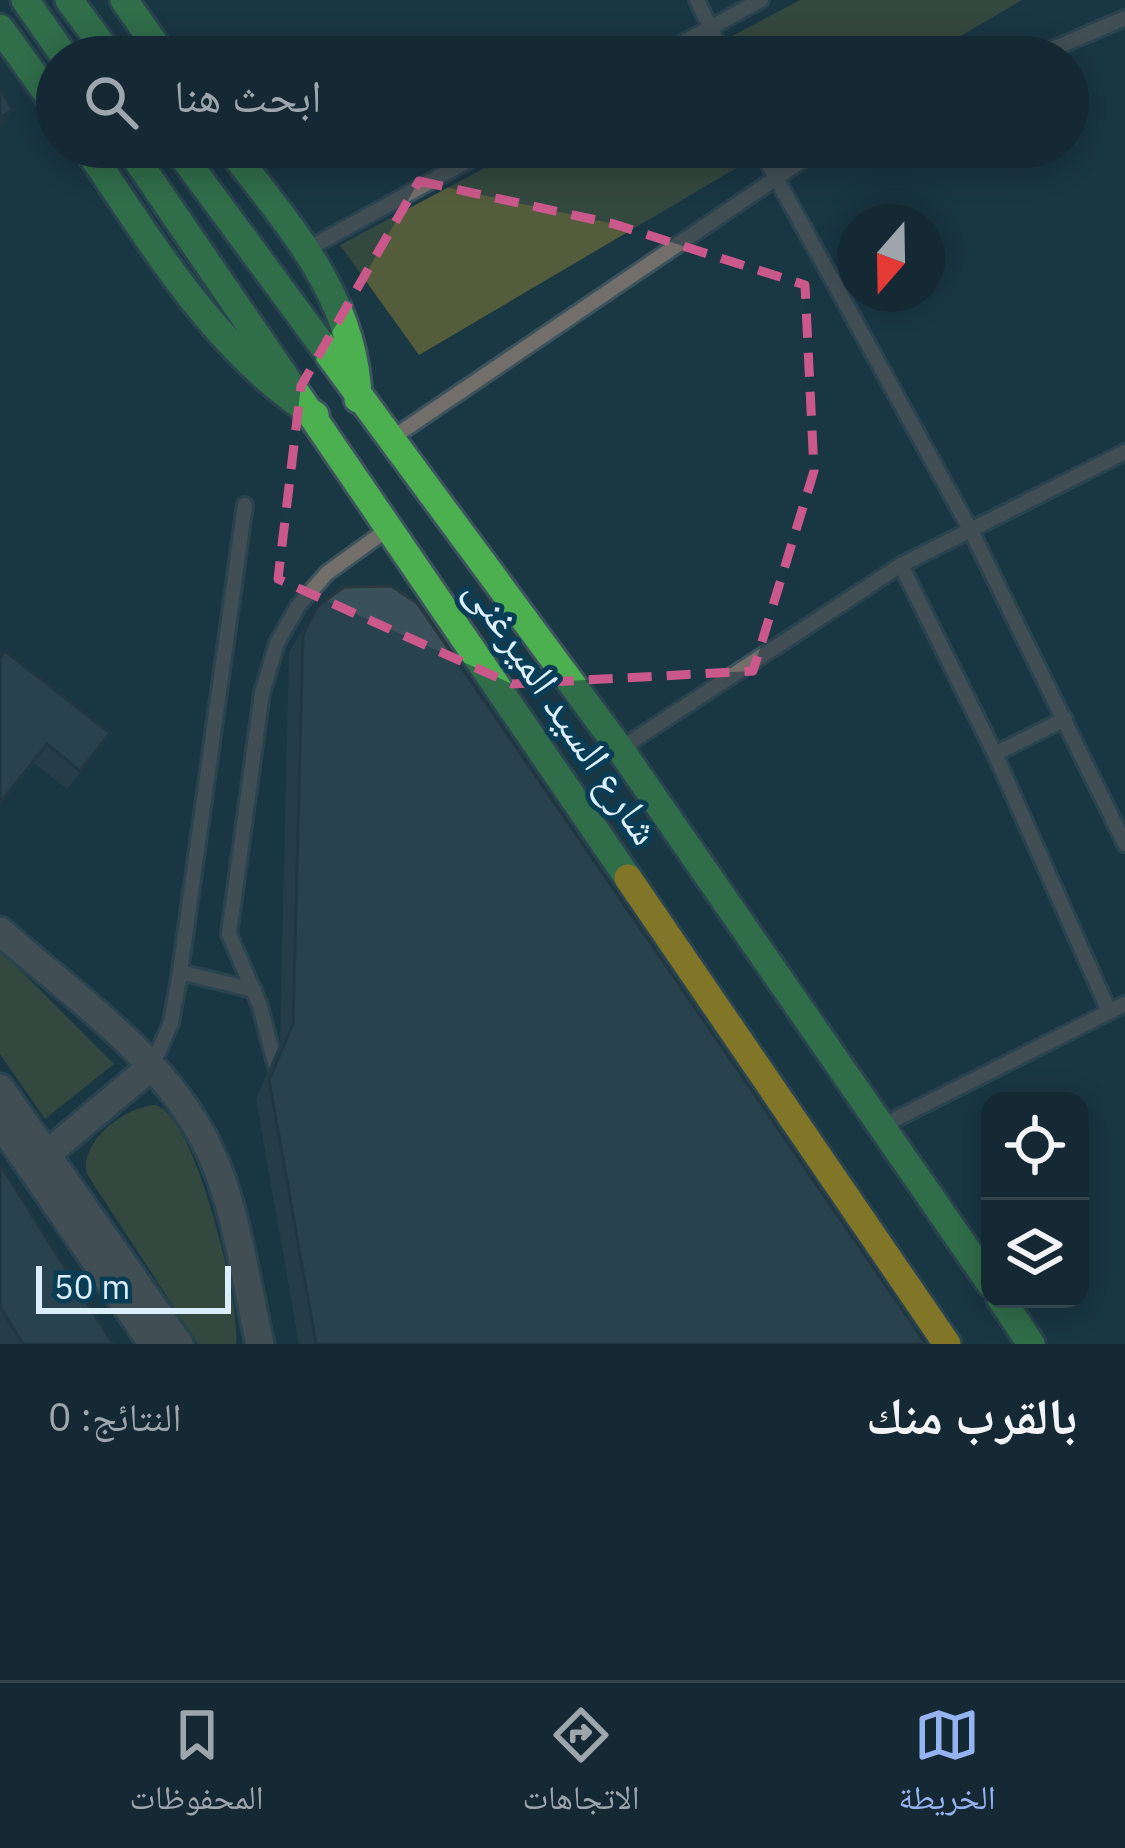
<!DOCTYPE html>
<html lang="ar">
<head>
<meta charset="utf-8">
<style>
  body { margin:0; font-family:"IBM Plex Sans","Noto Naskh Arabic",sans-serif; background:#1d313b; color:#f1f3f6; direction:rtl }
  .controls { position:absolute; right:36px; bottom:36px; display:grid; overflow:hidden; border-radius:24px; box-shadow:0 6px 30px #0003 }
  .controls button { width:108px; height:108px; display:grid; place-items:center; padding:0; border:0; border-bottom:3px solid #33454e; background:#142933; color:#f1f3f6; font:60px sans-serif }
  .compass { position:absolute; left:837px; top:204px; width:108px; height:108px; border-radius:50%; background:#142933; box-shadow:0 6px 30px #0003; rotate:200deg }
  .scale { position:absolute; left:36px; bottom:30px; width:195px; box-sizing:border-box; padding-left:12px; border:6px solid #dbeffb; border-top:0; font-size:33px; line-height:42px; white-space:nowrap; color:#dbeffb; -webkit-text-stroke:9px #093d56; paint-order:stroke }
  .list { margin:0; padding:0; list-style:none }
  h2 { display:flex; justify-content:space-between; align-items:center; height:156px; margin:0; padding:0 48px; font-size:51px }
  h2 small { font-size:39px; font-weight:400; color:#9da6ac }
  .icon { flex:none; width:66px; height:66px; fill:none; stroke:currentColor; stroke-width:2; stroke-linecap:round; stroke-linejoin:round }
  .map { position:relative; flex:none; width:1125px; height:1344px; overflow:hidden; direction:ltr }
  .search { position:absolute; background:#142933; box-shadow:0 6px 30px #0003; left:36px; right:36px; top:36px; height:132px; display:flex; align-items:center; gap:30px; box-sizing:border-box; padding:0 42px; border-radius:66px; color:#9da6ac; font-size:45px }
  .sheet { height:336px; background:#142933 }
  nav { display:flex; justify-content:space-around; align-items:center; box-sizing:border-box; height:168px; border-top:3px solid #33454e; background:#142933; font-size:33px; color:#9da6ac }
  nav a { display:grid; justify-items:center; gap:6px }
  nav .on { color:#95b2f1 }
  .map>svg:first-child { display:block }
  .green { fill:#535d3b }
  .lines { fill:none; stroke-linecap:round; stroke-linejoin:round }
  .lane-casing { stroke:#3c535e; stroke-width:20 }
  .street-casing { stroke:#3c535e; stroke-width:33 }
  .fast-casing { stroke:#3c535e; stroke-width:33 }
  .slow-casing { stroke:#3c535e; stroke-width:33 }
  .lane { stroke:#726e69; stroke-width:14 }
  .street { stroke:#726e69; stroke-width:27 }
  .fast { stroke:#4caf50; stroke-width:27 }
  .slow { stroke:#ffc107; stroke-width:27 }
  .wall { fill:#32464f }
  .shaded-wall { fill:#293940 }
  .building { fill:#3a515c; stroke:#293940; stroke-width:3 }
  .marked { fill:none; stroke:#ca588b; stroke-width:9; stroke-dasharray:24 15; stroke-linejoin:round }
  .labels { text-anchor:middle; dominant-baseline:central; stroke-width:10; stroke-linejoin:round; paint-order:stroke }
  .street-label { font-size:42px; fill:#dbeffb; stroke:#093d56 }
</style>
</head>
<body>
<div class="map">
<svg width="1125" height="1344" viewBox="0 0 1125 1344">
  <rect width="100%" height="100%" fill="#1a3744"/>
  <path class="green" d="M 800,0 L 1022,0 L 925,57 L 693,57 Z
    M 524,147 L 772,147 L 419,355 L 340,245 Z
    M 0,950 L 114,1064 L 45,1119 L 0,1054 Z
    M 156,1105 C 196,1117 241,1305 236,1344 L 198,1344 L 87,1174 C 79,1141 126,1106 156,1105 Z"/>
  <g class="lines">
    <defs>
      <path id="lane" d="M 697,0 L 724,57
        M 657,57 L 761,0
        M 1034,57 L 1125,18
        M 759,147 L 970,529 L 1125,844
        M 313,246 L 493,147
        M 398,434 L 822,147
        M 901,565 L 995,754 L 1108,1009
        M 623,747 L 901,565 L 1125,452
        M 995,754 L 1065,719
        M 180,972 L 254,990
        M 152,1066 L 171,1023 L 180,972 L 245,505
        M 277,1071 L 260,1006 L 229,934 L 262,693 L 277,643 L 298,606 L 327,573 L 381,534
        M 888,1123 L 1125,1004"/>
      <path id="street" d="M 0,931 C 73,996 166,1058 209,1149 C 237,1208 245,1280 260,1344
        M 0,1088 L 179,1344
        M 0,1123 L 153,1344
        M 47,1154 L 152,1066"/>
      <path id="fast" d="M 25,0 L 65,57
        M 69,0 L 111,57
        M 124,0 L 164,57
        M 0,28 L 57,107
        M 86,147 C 154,245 213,349 315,415
        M 128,147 L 628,878
        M 176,147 L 620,749 L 990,1283
        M 229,147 C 288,225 355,296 358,399
        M 1001,1299 L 1031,1344"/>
      <path id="slow" d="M 628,878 L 947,1344"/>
    </defs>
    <use href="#lane" class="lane-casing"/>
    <use href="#street" class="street-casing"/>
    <use href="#fast" class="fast-casing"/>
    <use href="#slow" class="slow-casing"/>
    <use href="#lane" class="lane"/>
    <use href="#street" class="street"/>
    <use href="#fast" class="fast"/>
    <use href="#slow" class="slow"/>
  </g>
  <path class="wall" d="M 318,606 L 926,1344 L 299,1344 L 256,1099 L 280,1043 L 289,652 Z
    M 0,658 L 96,752 L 67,789 L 34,763 L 0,805 Z
    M 0,1164 L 113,1344 L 0,1344 Z"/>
  <path class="shaded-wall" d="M 13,110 L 0,128 L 0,117 Z"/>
  <path class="building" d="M 0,89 L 13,110 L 0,117 Z
    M 391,586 L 417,603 L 926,1344 L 316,1344 L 269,1080 L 293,1024 L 303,634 L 318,606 L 344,587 Z
    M 5,651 L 110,733 L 80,771 L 47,744 L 0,803 L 0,658 Z
    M 0,1164 L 113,1344 L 23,1344 L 0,1307 Z"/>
  <path d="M0 0H1125V1344H0ZM 419,181 L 614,224 L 805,285 L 814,471 L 753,671 L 512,684 L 278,579 L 301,386 Z" fill="#1a3744" fill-opacity=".55" fill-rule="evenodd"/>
  <path class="marked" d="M 419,181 L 614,224 L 805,285 L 814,471 L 753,671 L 512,684 L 278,579 L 301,386 Z"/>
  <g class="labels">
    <g class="street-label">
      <text transform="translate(564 710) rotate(56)">شارع السيد الميرغنى</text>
    </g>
  </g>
</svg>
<div class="controls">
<button><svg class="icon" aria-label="locate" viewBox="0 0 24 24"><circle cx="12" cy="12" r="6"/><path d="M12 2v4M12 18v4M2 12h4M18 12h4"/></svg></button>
<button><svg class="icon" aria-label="layers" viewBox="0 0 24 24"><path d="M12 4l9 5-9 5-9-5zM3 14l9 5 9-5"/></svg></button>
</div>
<svg class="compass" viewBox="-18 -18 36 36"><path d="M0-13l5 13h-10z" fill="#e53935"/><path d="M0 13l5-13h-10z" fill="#9da6ac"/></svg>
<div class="scale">50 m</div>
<div class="search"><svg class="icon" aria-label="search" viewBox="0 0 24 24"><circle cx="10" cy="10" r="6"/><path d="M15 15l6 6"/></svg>ابحث هنا</div>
</div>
<section class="sheet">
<h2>بالقرب منك<small>النتائج: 0</small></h2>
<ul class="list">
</ul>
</section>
<nav>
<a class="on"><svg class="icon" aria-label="map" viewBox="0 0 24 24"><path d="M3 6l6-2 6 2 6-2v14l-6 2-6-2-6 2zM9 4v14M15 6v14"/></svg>الخريطة</a>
<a><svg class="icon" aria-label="directions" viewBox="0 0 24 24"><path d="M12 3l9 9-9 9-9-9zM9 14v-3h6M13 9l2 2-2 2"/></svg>الاتجاهات</a>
<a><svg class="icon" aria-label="saved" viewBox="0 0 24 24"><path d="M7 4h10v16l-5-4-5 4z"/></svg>المحفوظات</a>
</nav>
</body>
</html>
